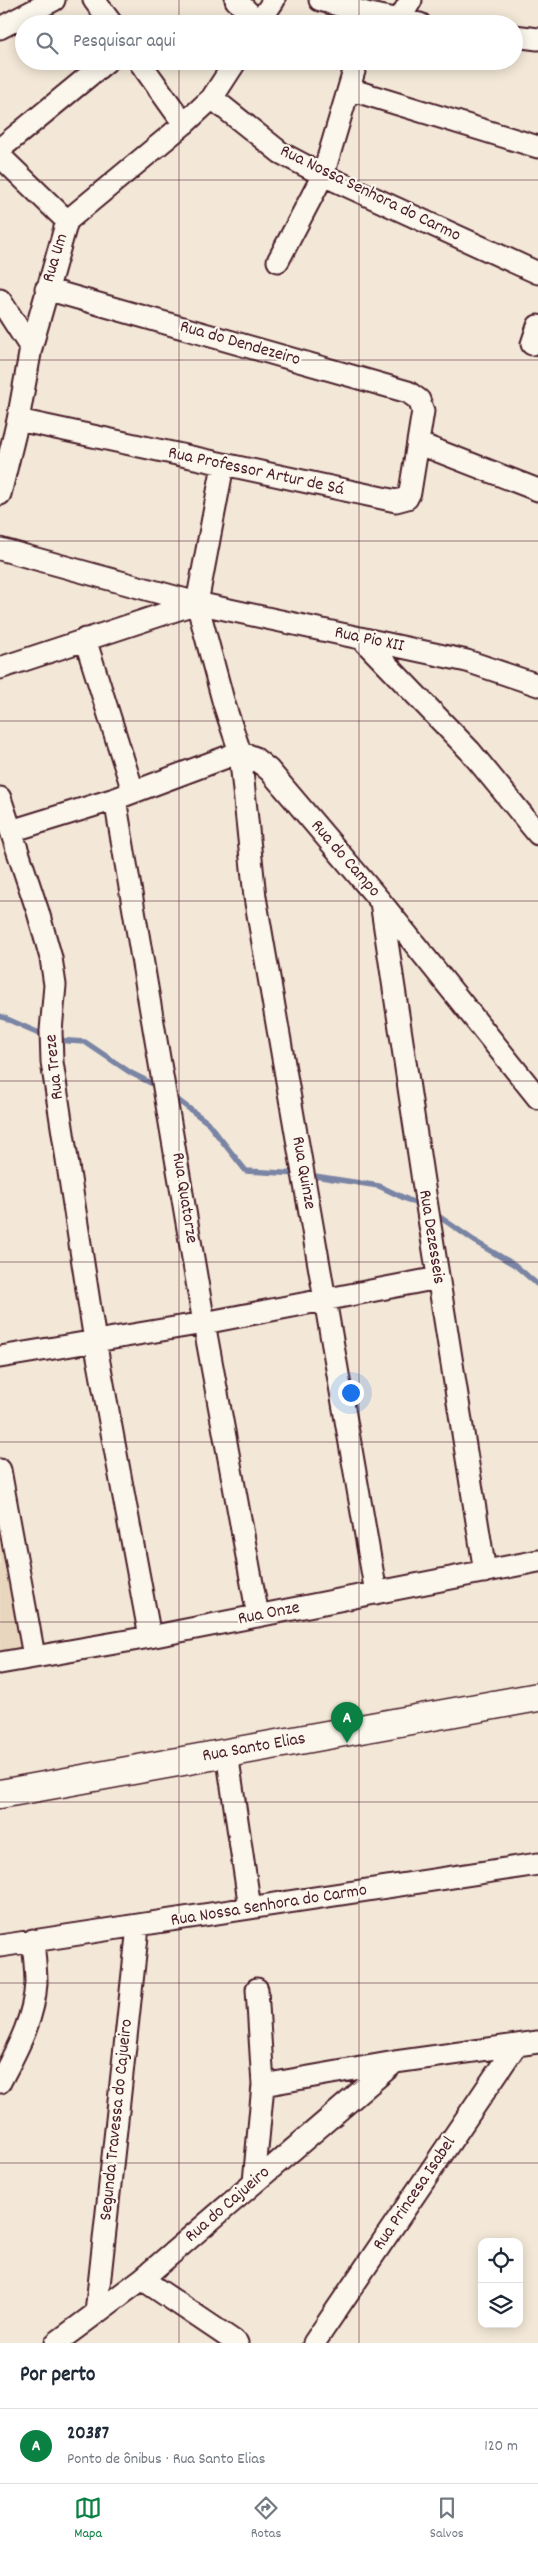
<!DOCTYPE html>
<html lang="pt">
<head>
<meta charset="utf-8">
<style>
  body { margin:0; font-family:Dekko,sans-serif; background:#f2f2f3; color:#1f2937 }
  .controls { position:absolute; right:15px; bottom:15px; display:grid; overflow:hidden; border-radius:10px; box-shadow:0 2px 12px #0003 }
  .controls button { width:45px; height:45px; display:grid; place-items:center; padding:0; border:0; border-bottom:1px solid #e0e1e3; background:#fff; color:#1f2937; font:25px sans-serif }
  .you { position:absolute; left:350px; top:1392px; width:18px; height:18px; margin:-12px; border:4px solid #fff; border-radius:50%; background:#1a73e8; box-shadow:0 0 0 8px #1a73e833 }
  .badge { display:grid; place-items:center; width:32px; height:32px; border-radius:50%; background:#0b8043; color:#fff; font-size:16px; font-weight:700 }
  .pin { position:absolute; translate:-50% -41px; filter:drop-shadow(0 1px 2px #0008) }
  .pin::after { content:''; position:absolute; top:26px; width:18px; height:15px; background:inherit; clip-path:polygon(0 0,100% 0,50% 100%) }
  .list { margin:0; padding:0; list-style:none }
  h2 { display:flex; justify-content:space-between; align-items:center; height:65px; margin:0; padding:0 20px; font-size:21px }
  h2 small { font-size:16px; font-weight:400; color:#747a83 }
  .list li { display:grid; grid-template-columns:32px 1fr auto; gap:15px; align-items:center; box-sizing:border-box; height:75px; padding:0 20px; border-top:1px solid #e0e1e3 }
  .list b { display:block; font-size:19px; white-space:nowrap }
  .list p { margin:0; font-size:16px; white-space:nowrap; color:#747a83 }
  .list em { font-size:16px; font-style:normal; color:#747a83 }
  .icon { flex:none; width:28px; height:28px; fill:none; stroke:currentColor; stroke-width:2; stroke-linecap:round; stroke-linejoin:round }
  .map { position:relative; flex:none; width:538px; height:2343px; overflow:hidden }
  .search { position:absolute; background:#fff; box-shadow:0 2px 12px #0003; left:15px; right:15px; top:15px; height:55px; display:flex; align-items:center; gap:12px; box-sizing:border-box; padding:0 18px; border-radius:28px; color:#747a83; font-size:19px }
  .sheet { height:140px; background:#fff }
  nav { display:flex; justify-content:space-around; align-items:center; box-sizing:border-box; height:70px; border-top:1px solid #e0e1e3; background:#fff; font-size:14px; color:#747a83 }
  nav a { display:grid; justify-items:center; gap:2px }
  nav .on { color:#0b8043 }
  .map>svg:first-child { display:block }
  .built { fill:#e9d6be }
  .lines { fill:none; stroke-linecap:round; stroke-linejoin:round }
  .stream { stroke:#7a84a4; stroke-width:5.5 }
  .street-casing { stroke:#4a1f2b; stroke-width:25 }
  .secondary-casing { stroke:#4a1f2b; stroke-width:31 }
  .street { stroke:#fbf7ec; stroke-width:21 }
  .secondary { stroke:#fbf7ec; stroke-width:28 }
  .grid { fill:none; stroke:#4a1f2b; stroke-width:1; stroke-opacity:0.55 }
  .labels { text-anchor:middle; dominant-baseline:central; stroke-width:4.5; stroke-linejoin:round; paint-order:stroke }
  .street-label { font-size:18px; fill:#4a1f2b; stroke:#fbf7ec }
</style>
</head>
<body>
<div class="map">
<svg width="538" height="2343" viewBox="0 0 538 2343">
  <rect width="100%" height="100%" fill="#f3e8d7"/>
  <filter id="ink" filterUnits="userSpaceOnUse"><feTurbulence type="fractalNoise" baseFrequency=".02" numOctaves="2"/><feDisplacementMap in="SourceGraphic" scale="10" xChannelSelector="R" yChannelSelector="G"/><feConvolveMatrix kernelMatrix="1 2 1 2 8 2 1 2 1" color-interpolation-filters="sRGB"/></filter>
  <g filter="url(#ink)">
    <path class="built" d="M 0,1495 L 22,1652 L 0,1656 Z"/>
    <g class="lines">
      <path class="stream" d="M 0,1016 L 46,1036
        M 55,1040 L 85,1042 L 131,1073 L 157,1086
        M 171,1095 L 207,1122 L 246,1171 L 299,1174
        M 308,1175 L 379,1186 L 421,1206
        M 434,1213 L 479,1244 L 515,1265 L 538,1285"/>
      <defs>
        <path id="street" d="M 94,0 L 112,24
          M 236,0 L 259,23
          M 320,0 L 370,14 L 420,24
          M 399,20 L 411,0
          M 258,24 L 274,0
          M 0,28 L 54,0
          M 514,36 L 538,39
          M 139,61 L 184,124
          M 349,89 L 538,147
          M 212,98 L 281,153 L 323,175 L 538,273
          M 0,149 L 107,61
          M 0,156 L 67,221
          M 278,261 L 323,175 L 357,61
          M 0,300 L 31,348
          M 532,344 L 538,326
          M 18,420 L 396,501 L 407,498 L 410,492 L 423,411 L 419,400 L 408,392 L 46,289
          M 420,444 L 538,490
          M 223,465 L 197,603 L 224,704 L 240,752 L 253,757 L 269,770 L 381,902 L 538,1098
          M 0,494 L 18,420 L 31,348 L 67,221 L 184,124 L 212,98 L 236,61
          M 0,549 L 197,603
          M 85,639 L 133,791
          M 362,639 L 470,751 L 538,834
          M 0,668 L 197,603 L 467,661 L 538,685
          M 0,798 L 38,912 L 51,958 L 55,985 L 51,1031 L 52,1062 L 95,1341 L 150,1637
          M 11,831 L 115,799
          M 381,902 L 423,1181 L 485,1572
          M 0,1357 L 204,1323 L 438,1278
          M 0,1470 L 34,1656
          M 258,1616 L 204,1323 L 115,799 L 240,752 L 255,897 L 376,1593
          M 0,1663 L 150,1637 L 538,1561
          M 227,1753 L 250,1908
          M 0,1946 L 538,1864
          M 0,2082 C 16,2051 34,2020 36,1983 C 36,1969 34,1954 33,1940
          M 263,2085 L 395,2062 L 538,2042
          M 254,2182 L 263,2085 L 257,1989
          M 142,2279 L 237,2343
          M 96,2313 L 138,1927
          M 56,2343 L 142,2279 L 395,2062
          M 314,2343 L 516,2045"/>
        <path id="secondary" d="M 0,1794 L 538,1697"/>
      </defs>
      <use href="#street" class="street-casing"/>
      <use href="#secondary" class="secondary-casing"/>
      <use href="#street" class="street"/>
      <use href="#secondary" class="secondary"/>
    </g>
  </g>
  <path class="grid" d="M 179,0 L 179,24M 359,0 L 359,24M 179,61 L 179,2343M 359,61 L 359,2343M 0,180 L 538,180M 0,360 L 538,360M 0,541 L 538,541M 0,721 L 538,721M 0,901 L 538,901M 0,1081 L 538,1081M 0,1262 L 538,1262M 0,1442 L 538,1442M 0,1622 L 538,1622M 0,1802 L 538,1802M 0,1983 L 538,1983M 0,2163 L 538,2163"/>
  <g class="labels">
    <g class="street-label">
      <text transform="translate(370 194) rotate(26)">Rua Nossa Senhora do Carmo</text>
      <text transform="translate(56 258) rotate(-73)">Rua Um</text>
      <text transform="translate(240 344) rotate(16)">Rua do Dendezeiro</text>
      <text transform="translate(256 472) rotate(12)">Rua Professor Artur de Sá</text>
      <text transform="translate(369 640) rotate(12)">Rua Pio XII</text>
      <text transform="translate(345 859) rotate(49)">Rua do Campo</text>
      <text transform="translate(55 1067) rotate(-96)">Rua Treze</text>
      <text transform="translate(303 1173) rotate(80)">Rua Quinze</text>
      <text transform="translate(184 1198) rotate(81)">Rua Quatorze</text>
      <text transform="translate(431 1237) rotate(81)">Rua Dezesseis</text>
      <text transform="translate(269 1614) rotate(-11)">Rua Onze</text>
      <text transform="translate(254 1748) rotate(-10)">Rua Santo Elias</text>
      <text transform="translate(269 1906) rotate(-9)">Rua Nossa Senhora do Carmo</text>
      <text transform="translate(117 2120) rotate(-84)">Segunda Travessa do Cajueiro</text>
      <text transform="translate(415 2194) rotate(-56)">Rua Princesa Isabel</text>
      <text transform="translate(228 2205) rotate(-41)">Rua do Cajueiro</text>
    </g>
  </g>
</svg>
<div class="controls">
<button><svg class="icon" aria-label="locate" viewBox="0 0 24 24"><circle cx="12" cy="12" r="6"/><path d="M12 2v4M12 18v4M2 12h4M18 12h4"/></svg></button>
<button><svg class="icon" aria-label="layers" viewBox="0 0 24 24"><path d="M12 4l9 5-9 5-9-5zM3 14l9 5 9-5"/></svg></button>
</div>
<div class="you"></div>
<div class="pin badge" style="left:347px;top:1743px">A</div>
<div class="search"><svg class="icon" aria-label="search" viewBox="0 0 24 24"><circle cx="10" cy="10" r="6"/><path d="M15 15l6 6"/></svg>Pesquisar aqui</div>
</div>
<section class="sheet">
<h2>Por perto<small></small></h2>
<ul class="list">
<li><span class="badge">A</span><div><b>20387</b><p>Ponto de ônibus · Rua Santo Elias</p></div><em>120 m</em></li>
</ul>
</section>
<nav>
<a class="on"><svg class="icon" aria-label="map" viewBox="0 0 24 24"><path d="M3 6l6-2 6 2 6-2v14l-6 2-6-2-6 2zM9 4v14M15 6v14"/></svg>Mapa</a>
<a><svg class="icon" aria-label="directions" viewBox="0 0 24 24"><path d="M12 3l9 9-9 9-9-9zM9 14v-3h6M13 9l2 2-2 2"/></svg>Rotas</a>
<a><svg class="icon" aria-label="saved" viewBox="0 0 24 24"><path d="M7 4h10v16l-5-4-5 4z"/></svg>Salvos</a>
</nav>
</body>
</html>
